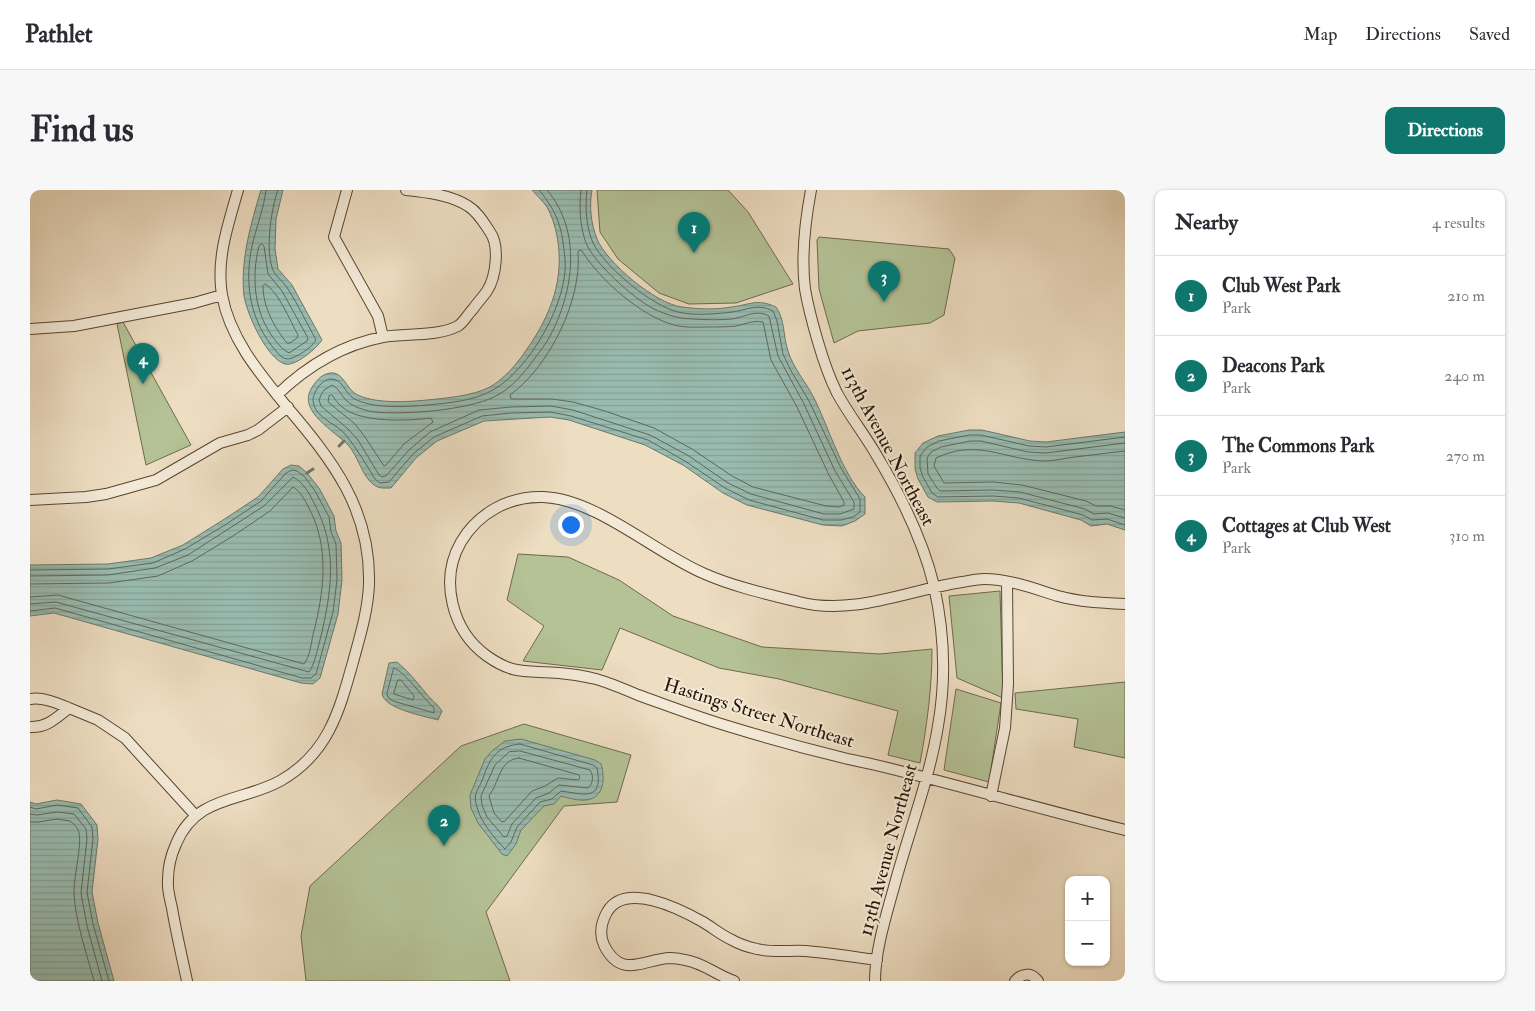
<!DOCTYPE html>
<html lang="en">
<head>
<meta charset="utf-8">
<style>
  body { margin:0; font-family:"IM FELL Double Pica",serif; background:#f7f7f7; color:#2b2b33 }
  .controls { position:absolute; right:15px; bottom:15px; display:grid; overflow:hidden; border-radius:10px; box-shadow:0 1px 4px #0004 }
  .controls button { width:45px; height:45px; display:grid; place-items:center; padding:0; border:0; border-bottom:1px solid #e1e1e2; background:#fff; color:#2b2b33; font:25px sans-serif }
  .you { position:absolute; left:540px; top:334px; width:18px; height:18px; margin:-12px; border:4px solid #fff; border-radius:50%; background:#1a73e8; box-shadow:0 0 0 8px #1a73e833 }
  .badge { display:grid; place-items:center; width:32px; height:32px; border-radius:50%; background:#0f766e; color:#fff; font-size:16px; font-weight:700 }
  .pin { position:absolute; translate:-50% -41px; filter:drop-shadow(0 1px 2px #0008) }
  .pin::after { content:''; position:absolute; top:26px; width:18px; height:15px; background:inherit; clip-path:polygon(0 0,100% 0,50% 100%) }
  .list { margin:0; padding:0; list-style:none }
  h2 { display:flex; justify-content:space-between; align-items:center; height:65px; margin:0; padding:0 20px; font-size:21px }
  h2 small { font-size:16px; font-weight:400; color:#7c7c81 }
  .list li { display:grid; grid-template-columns:32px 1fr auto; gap:15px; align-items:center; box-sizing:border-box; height:80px; padding:0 20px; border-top:1px solid #e1e1e2 }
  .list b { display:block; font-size:19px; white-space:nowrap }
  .list p { margin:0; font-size:16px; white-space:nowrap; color:#7c7c81 }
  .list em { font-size:16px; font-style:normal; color:#7c7c81 }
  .map { position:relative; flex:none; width:1095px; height:791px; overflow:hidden; border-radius:10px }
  header { display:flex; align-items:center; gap:30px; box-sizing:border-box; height:70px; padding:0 25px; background:#fff; border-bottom:1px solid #e1e1e2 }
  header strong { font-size:24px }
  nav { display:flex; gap:28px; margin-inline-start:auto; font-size:18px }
  .intro { display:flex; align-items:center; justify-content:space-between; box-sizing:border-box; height:120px; padding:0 30px }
  h1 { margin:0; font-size:35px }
  .button { padding:12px 22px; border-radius:10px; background:#0f766e; color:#fff; font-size:18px; font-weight:700 }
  main { display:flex; gap:30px; padding:0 30px }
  aside { flex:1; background:#fff; border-radius:10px; box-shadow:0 1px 4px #0004 }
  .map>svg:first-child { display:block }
  .green { fill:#b4c296; stroke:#6e6a4c }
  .water { fill:url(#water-rules); stroke:#6c786b }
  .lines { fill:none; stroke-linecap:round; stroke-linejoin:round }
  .shore { stroke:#60675a; stroke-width:1 }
  .stream { stroke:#6c786b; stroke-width:3 }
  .street-casing { stroke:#594532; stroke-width:12 }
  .street { stroke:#f3e9d7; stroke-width:10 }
  .labels { text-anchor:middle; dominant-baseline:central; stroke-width:4; stroke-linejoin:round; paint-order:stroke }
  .street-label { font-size:19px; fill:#281202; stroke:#f3e9d7 }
</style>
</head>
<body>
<header>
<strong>Pathlet</strong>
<nav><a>Map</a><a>Directions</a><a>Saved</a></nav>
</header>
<div class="intro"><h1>Find us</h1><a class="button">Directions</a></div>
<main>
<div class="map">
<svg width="1095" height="791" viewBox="0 0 1095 791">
  <defs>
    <pattern id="water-rules" width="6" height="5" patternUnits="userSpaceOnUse" patternTransform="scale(1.25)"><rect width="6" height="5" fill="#99bcb1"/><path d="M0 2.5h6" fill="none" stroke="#84a197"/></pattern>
  </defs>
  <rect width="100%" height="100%" fill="#edddc1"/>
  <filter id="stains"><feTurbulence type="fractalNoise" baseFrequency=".004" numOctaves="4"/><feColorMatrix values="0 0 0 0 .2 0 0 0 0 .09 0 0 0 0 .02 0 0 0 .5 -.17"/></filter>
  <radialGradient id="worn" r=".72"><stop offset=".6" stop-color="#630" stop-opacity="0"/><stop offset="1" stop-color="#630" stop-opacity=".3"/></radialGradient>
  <path class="green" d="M 567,0 L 698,0 L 718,22 L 763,94 L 706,113 L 659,114 L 629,103 L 588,69 L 570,42 Z
    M 789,47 L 919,59 L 925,68 L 914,125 L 900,133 L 828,141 L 804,153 L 789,99 L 787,50 Z
    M 93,132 L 161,255 L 116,275 L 87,134 Z
    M 488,364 L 538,367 L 589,390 L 643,426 L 732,457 L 850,464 L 902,459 C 902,498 897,535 890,573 L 858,565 L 868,521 L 749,489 L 689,478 L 590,438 L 572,480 L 493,471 L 514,436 L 477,410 Z
    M 970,401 L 973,508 L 927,488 L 919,406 Z
    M 1095,492 L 1095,568 L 1044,557 L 1048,529 L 986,519 L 985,503 Z
    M 926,499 L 971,513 L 959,592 L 914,580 Z
    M 494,534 L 601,565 L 587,612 L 534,616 L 456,722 L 480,791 L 276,791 L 271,746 L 280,696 L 431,556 Z"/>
  <path class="water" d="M 231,0 L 253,0 L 246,29 L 245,59 L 248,79 L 262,95 L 292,150 C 287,158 265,177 255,174 C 237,169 217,124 214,106 C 210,71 221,33 231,0 Z
    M 502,0 L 562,0 C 559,16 561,34 567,49 C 577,73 626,114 652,117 C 667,119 686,120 701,117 C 720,115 726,108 746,117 C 755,129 753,146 758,161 C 763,178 776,192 784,208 C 799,238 812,284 835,307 L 835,324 L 825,331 L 812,336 L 793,335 L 717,315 L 693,303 L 653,275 L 615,255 L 539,230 L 520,227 L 454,231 L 407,251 L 386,268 L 361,298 C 353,298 349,299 343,294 C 333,287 328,267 319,256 C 305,241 268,222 281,199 C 284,194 289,187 294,185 C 312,176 315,198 326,204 C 344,214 377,212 397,210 C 417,208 442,206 460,197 C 475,188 487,174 497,159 C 521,125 535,88 527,46 C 525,36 522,26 517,17 C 513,11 507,6 502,0 Z
    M 939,240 L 952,240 L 1000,251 L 1016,252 L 1095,242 L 1095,340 L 1077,334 L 1061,336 L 1051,330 L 989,313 L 963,311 L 907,312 L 898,307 L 888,289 L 885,279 L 885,263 L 893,253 L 908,246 Z
    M 261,275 L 269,276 L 277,283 L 289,298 L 304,326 L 306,341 L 311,353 L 312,390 L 308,424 L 290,488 L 283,494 L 271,493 L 24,423 L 0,426 L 0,375 L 78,374 L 121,368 L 153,355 L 193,330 L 228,307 L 253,279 Z
    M 367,472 C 378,481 386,491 395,502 C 400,509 407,513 412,521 L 408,530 C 394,526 355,519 352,504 L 359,473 Z
    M 491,549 L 565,570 L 571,574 C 575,587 575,608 556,610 C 548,611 539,608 531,606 L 524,614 L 514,616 L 491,640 L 486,654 L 477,666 L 472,664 L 448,633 L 441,618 L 440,605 L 455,569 L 463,560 L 475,551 Z
    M 27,610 L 51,614 L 67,635 L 68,649 L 62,702 L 68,733 L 84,791 L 0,791 L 0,612 L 6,614 Z"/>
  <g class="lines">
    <path class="shore" d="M 236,0 C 234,18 226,38 222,56 C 214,94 220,131 246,161 C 250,166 255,171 262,168 C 270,165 282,157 286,150 C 277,133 268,115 258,99 C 254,92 246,87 243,80 C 235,61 241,19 248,0
      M 509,0 C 529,24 532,39 535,69 C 539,111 499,180 463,200 C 444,211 418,213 397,215 C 376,217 341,219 323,208 C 314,202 313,189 301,189 C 294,189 287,197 285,203 C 282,208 283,213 285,218 C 291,230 308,235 316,245 C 327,259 336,274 345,289 L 350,293 L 359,292 L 383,264 L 404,247 L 452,226 L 481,223 L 520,222 L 541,226 L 618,250 L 655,271 L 695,298 L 719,310 L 793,330 L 811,330 L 823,327 L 830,322 L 830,309 L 811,278 L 779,211 L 760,179 L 753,164 L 747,131 L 743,121 C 728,113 717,120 702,122 C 686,124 664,126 648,122 C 622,116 575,77 563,53 C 556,37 555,17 557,0
      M 517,0 C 552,41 544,101 520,146 C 516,154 510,161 505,168 C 494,183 481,199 464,207 C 437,220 375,225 345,222 C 336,221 323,217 317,211 C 311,206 309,198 302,195 L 294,200 L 291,205 L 289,210 L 291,216 L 318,239 L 328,250 L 349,285 L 352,287 L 356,286 L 379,260 L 400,242 L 449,220 L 481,217 L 521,216 L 543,220 L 620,245 L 659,266 L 698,293 L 721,304 L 794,324 L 810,324 L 824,319 L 824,312 L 805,281 L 774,214 L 748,166 L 739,126 C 726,119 715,127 702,129 C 689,130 676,130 664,129 C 649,129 637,125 624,119 C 604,109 564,73 556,53 C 550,36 549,18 551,0
      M 232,54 L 234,56 L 238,84 L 252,101 L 278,148 L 277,151 L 259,163 C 253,160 249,155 245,150 C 224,124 221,87 229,56 Z
      M 550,60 L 552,61 C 570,90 611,126 644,135 C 655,138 668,137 679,137 C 688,137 698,137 706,136 C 716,134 723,130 733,132 L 741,170 L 767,217 L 799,285 L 814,312 L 814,315 L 809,317 L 796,316 L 723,297 L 702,286 L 662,259 L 624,238 L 575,221 L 543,212 L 522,209 L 481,209 L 480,205 C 519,177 552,110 548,63 Z
      M 235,94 C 249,102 260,131 268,145 L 267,148 L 260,153 L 257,153 C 244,137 233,117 233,96 Z
      M 302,205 C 305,209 308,214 312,217 C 331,233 377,231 401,228 L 403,232 L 374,254 L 356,275 L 354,276 L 335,247 L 325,234 L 298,212 L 299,206 Z
      M 1095,247 L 1016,257 L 999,256 L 951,245 L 939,245 L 909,251 L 897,257 L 890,266 L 890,278 L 893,287 L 902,303 L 908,307 L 963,306 L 989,308 L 1053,325 L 1062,330 L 1077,329 L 1095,335
      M 1095,253 L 1016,263 L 998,262 L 951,251 L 940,251 L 911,257 L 901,262 L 897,268 L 898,284 L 907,298 L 910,301 L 963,300 L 990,302 L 1055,319 L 1064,324 L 1078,323 L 1095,328
      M 1095,261 C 1078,263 1062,265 1045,267 C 1035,268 1025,271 1015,271 C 974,270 948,248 906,268 L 904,276 L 914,293 L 963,292 L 992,295 L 1056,311 L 1066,316 L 1080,316 L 1095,320
      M 0,380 L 78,379 L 123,373 L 155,359 L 195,335 L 231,311 L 256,283 L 262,280 L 267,281 L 274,286 L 285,301 L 299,327 L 301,342 L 306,354 L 307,390 L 303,422 L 286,484 L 281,488 L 272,488 L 25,418 L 0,421
      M 0,386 L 78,385 L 125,378 L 158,365 L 234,316 L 263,287 C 273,292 279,303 284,313 C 308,358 302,401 290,450 C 287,460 285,474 279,482 L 26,412 L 0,414
      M 0,394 L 79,393 L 128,386 L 162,371 L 203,346 L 240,321 L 263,297 C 270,301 275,310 279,318 C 300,358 294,402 283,445 C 281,454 280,466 274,474 L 28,405 L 0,407
      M 364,478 C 374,481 394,509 404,518 L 404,523 L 363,511 L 358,507 L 357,504 Z
      M 368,490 L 371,490 L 384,506 L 383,510 L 364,504 Z
      M 490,554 L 563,575 L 567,578 C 574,612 553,604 531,601 L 522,609 L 510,612 L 487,637 L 481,652 L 475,659 C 465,649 450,631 447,617 C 442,603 449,600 453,588 C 460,568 467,556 490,554 Z
      M 490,561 L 560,580 C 564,586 563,594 558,598 L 529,595 L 519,603 L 506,608 L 482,634 L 477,646 L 474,647 L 457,627 L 452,615 L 451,606 L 465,575 L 479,562 Z
      M 489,568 L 549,585 L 550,588 L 548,590 L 528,588 L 515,596 L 502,601 L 475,631 L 472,632 L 464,623 L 459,606 C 461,602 464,599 465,595 C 471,582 473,570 489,568 Z
      M 0,617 L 6,619 L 27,615 L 48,618 L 62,637 L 63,649 L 57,702 L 63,734 L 79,791
      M 0,624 L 7,625 L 27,622 L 44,624 L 56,639 L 57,649 L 51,703 L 57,736 L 72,791
      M 0,632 L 8,632 L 27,629 L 40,631 C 44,634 48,638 49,643 C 52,654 44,686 44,701 C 44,727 57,765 64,791"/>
    <path class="stream" d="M 309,256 L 314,251
      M 277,283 L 283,279"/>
    <defs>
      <path id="street" d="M 317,0 L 304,47 L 348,126 L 353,147
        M 781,0 C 775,32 771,67 775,99 C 778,117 783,135 788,152 C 793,169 799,187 807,203 C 819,225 835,245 847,266 C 871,306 893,350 904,396 C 914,441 916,491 908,536 C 899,591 878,644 864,697 C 856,726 845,761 845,791
        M 0,139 L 44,136 L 164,113 L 192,105
        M 247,205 C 277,176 311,155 353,147 C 377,143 406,147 428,136 C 434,132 438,124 443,119 C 447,113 453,107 457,101 C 466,87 470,56 460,42 C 454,33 448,22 438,16 C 421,5 396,2 376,0
        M 0,310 L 56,307 L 76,304 L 126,290 L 190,253 L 218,245 L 228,240 L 258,217
        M 1095,414 C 1072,413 1050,412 1028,406 C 1005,399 979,389 954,389 C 947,389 939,391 932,392 C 878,400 824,426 769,412 C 737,404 705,397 675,384 C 625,363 567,309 513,307 C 479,306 448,323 431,352 C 409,390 422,441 457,466 C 485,486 498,480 529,483 C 541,484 554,486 566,489 C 580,493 594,499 608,505 C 639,516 670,528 701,537 C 737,548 773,558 810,567 C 825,571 840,573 854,577 C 935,597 1014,620 1095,640
        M 0,509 C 13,507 27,513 39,518 C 26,528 17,538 0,537
        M 39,518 L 68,530 L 95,548 L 166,626
        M 961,606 L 975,538 L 978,494 L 977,392
        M 157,791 C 152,767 146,742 142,718 C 140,709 137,699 138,690 C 138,679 141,665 146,654 C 166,605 212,612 250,591 C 298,564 309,522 323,472 C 330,446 338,421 339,394 C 341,320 303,271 257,217 C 230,184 200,149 192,105 C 186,69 198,35 208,0
        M 704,791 C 686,785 674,773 655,770 C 651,769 645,768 640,768 C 614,769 591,790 574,755 C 569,744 571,733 577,722 C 595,691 650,719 673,732 C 683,738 691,745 702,750 C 709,754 718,757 727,759 C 743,763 759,760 776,761 C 800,763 824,767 847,770
        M 985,791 C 992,783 1001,782 1008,791"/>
    </defs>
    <use href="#street" class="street-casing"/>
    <use href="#street" class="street"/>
  </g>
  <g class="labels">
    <g class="street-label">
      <text transform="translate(858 256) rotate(62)">113th Avenue Northeast</text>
      <text transform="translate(729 523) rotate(17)">Hastings Street Northeast</text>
      <text transform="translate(858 660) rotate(-75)">113th Avenue Northeast</text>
    </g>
  </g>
  <rect width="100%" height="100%" filter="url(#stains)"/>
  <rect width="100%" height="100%" fill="url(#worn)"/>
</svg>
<div class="controls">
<button>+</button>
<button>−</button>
</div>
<div class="you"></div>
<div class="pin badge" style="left:664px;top:63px">1</div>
<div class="pin badge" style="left:414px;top:656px">2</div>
<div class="pin badge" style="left:854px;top:112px">3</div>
<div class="pin badge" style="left:113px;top:194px">4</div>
</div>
<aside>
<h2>Nearby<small>4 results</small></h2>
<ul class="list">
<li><span class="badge">1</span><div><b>Club West Park</b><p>Park</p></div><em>210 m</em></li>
<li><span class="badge">2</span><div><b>Deacons Park</b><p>Park</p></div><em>240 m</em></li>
<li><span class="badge">3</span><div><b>The Commons Park</b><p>Park</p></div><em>270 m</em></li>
<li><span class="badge">4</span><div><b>Cottages at Club West</b><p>Park</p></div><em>310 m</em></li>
</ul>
</aside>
</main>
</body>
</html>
